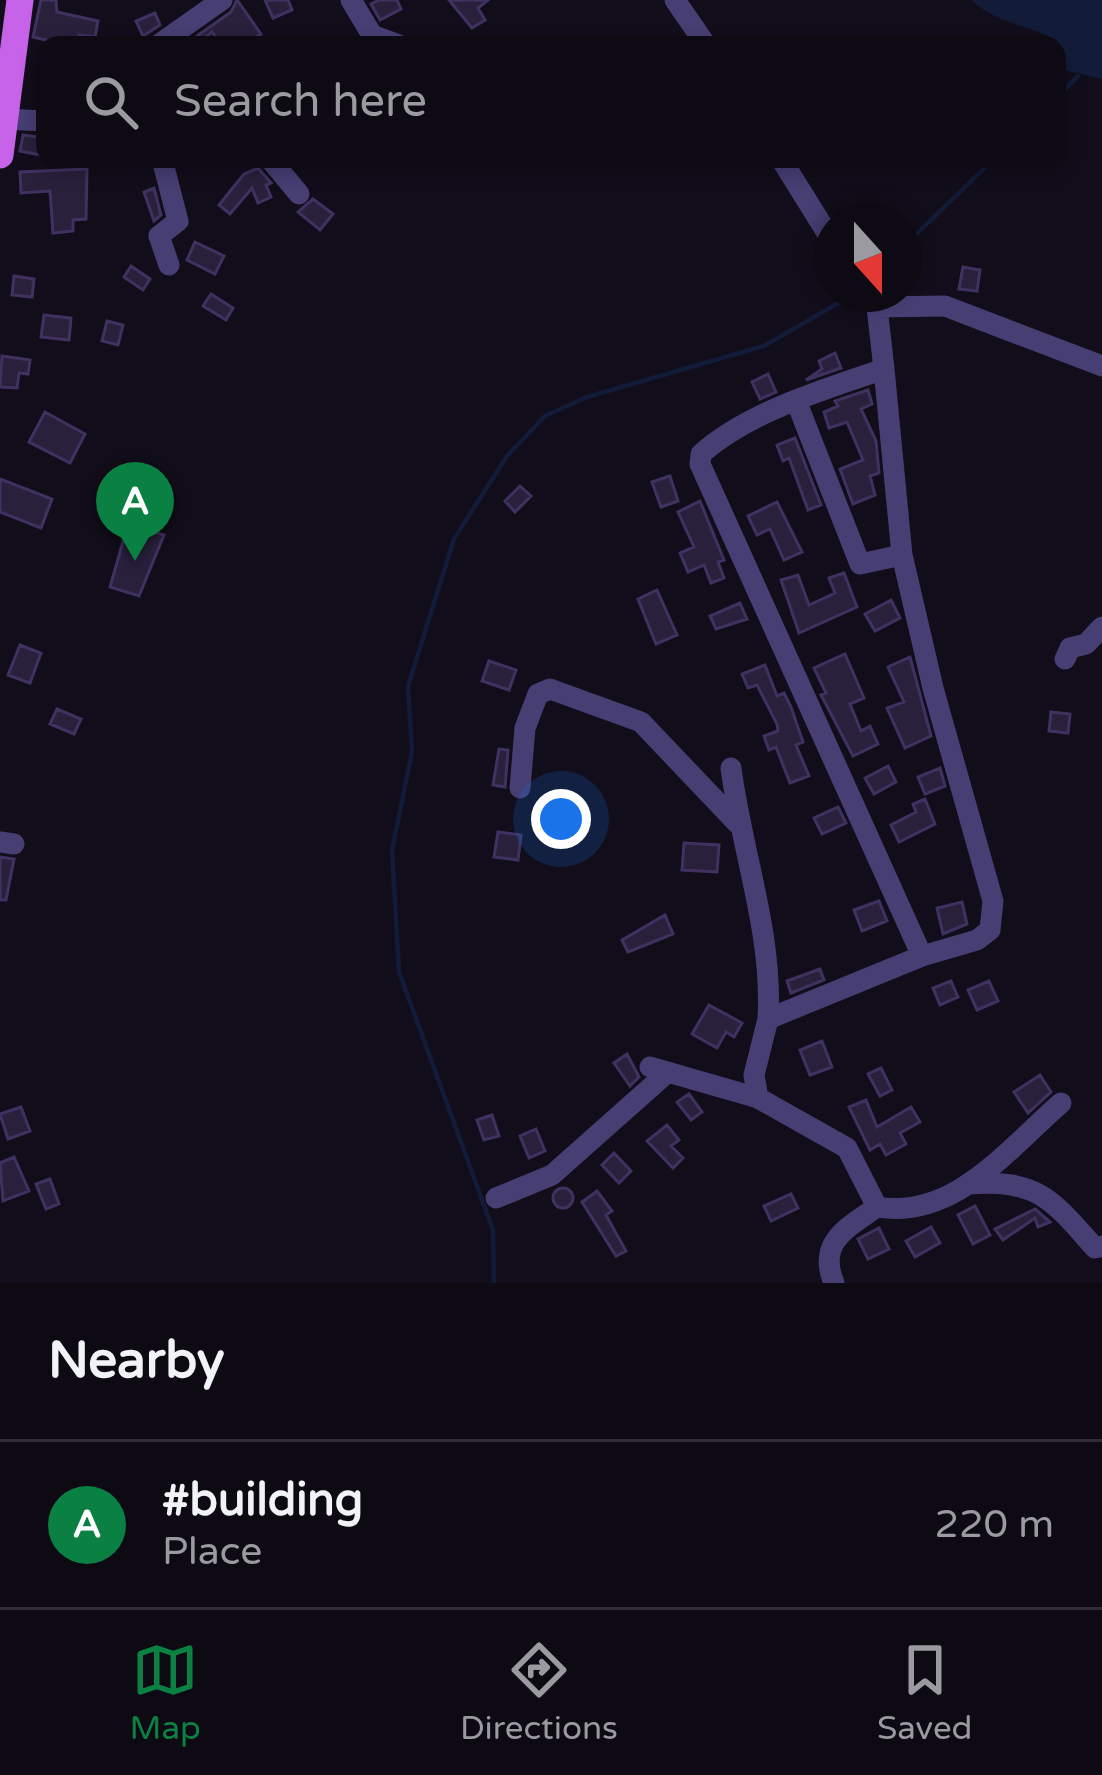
<!DOCTYPE html>
<html lang="en">
<head>
<meta charset="utf-8">
<style>
  body { margin:0; font-family:"Varela Round",sans-serif; background:#16131d; color:#f1f3f6 }
  .compass { position:absolute; left:814px; top:204px; width:108px; height:108px; border-radius:50%; background:#0d0a14; box-shadow:0 6px 18px #0003; rotate:159deg }
  .you { position:absolute; left:561px; top:819px; width:42px; height:42px; margin:-30px; border:9px solid #fff; border-radius:50%; background:#1a73e8; box-shadow:0 0 0 18px #1a73e833 }
  .badge { display:grid; place-items:center; width:78px; height:78px; border-radius:50%; background:#0b8043; color:#fff; font-size:39px; font-weight:700 }
  .pin { position:absolute; translate:-50% -99px; filter:drop-shadow(0 3px 6px #0008) }
  .pin::after { content:''; position:absolute; top:63px; width:42px; height:36px; background:inherit; clip-path:polygon(0 0,100% 0,50% 100%) }
  .list { margin:0; padding:0; list-style:none }
  h2 { display:flex; justify-content:space-between; align-items:center; height:156px; margin:0; padding:0 48px; font-size:51px }
  h2 small { font-size:39px; font-weight:400; color:#9a9aa0 }
  .list li { display:grid; grid-template-columns:78px 1fr auto; gap:36px; align-items:center; box-sizing:border-box; height:168px; padding:0 48px; border-top:3px solid #2d2b34 }
  .list b { display:block; font-size:45px; white-space:nowrap }
  .list p { margin:0; font-size:39px; white-space:nowrap; color:#9a9aa0 }
  .list em { font-size:39px; font-style:normal; color:#9a9aa0 }
  .icon { flex:none; width:66px; height:66px; fill:none; stroke:currentColor; stroke-width:2; stroke-linecap:round; stroke-linejoin:round }
  .map { position:relative; flex:none; width:1102px; height:1283px; overflow:hidden }
  .search { position:absolute; background:#0d0a14; box-shadow:0 6px 18px #0003; left:36px; right:36px; top:36px; height:132px; display:flex; align-items:center; gap:30px; box-sizing:border-box; padding:0 42px; border-radius:24px; color:#9a9aa0; font-size:45px }
  .sheet { height:324px; background:#0d0a14 }
  nav { display:flex; justify-content:space-around; align-items:center; box-sizing:border-box; height:168px; border-top:3px solid #2d2b34; background:#0d0a14; font-size:33px; color:#9a9aa0 }
  nav a { display:grid; justify-items:center; gap:6px }
  nav .on { color:#0b8043 }
  .map>svg:first-child { display:block }
  .water { fill:#121c39 }
  .lines { fill:none; stroke-linecap:round; stroke-linejoin:round }
  .stream { stroke:#121c39; stroke-width:4.5 }
  .building { fill:#29203c; stroke:#403161; stroke-width:3 }
  .minor { stroke:#473e73; stroke-width:21 }
  .major { stroke:#c763e9; stroke-width:27 }
</style>
</head>
<body>
<div class="map">
<svg width="1102" height="1283" viewBox="0 0 1102 1283">
  <rect width="100%" height="100%" fill="#110d1a"/>
  <path class="water" d="M 972,0 L 1102,0 L 1102,79 L 1060,69 L 1056,40 C 1031,26 990,21 972,0 Z"/>
  <g class="lines">
    <path class="stream" d="M 1057,97 L 1078,76
      M 904,246 L 994,159
      M 494,1283 L 493,1230 L 399,972 L 392,850 L 412,752 L 408,686 L 454,539 L 507,456 L 545,416 L 587,397 L 764,346 L 854,294"/>
  </g>
  <path class="building" d="M 41,0 L 56,0 L 57,12 L 98,21 L 95,37 L 79,35 L 77,45 L 45,45 L 46,40 L 33,37 Z
    M 237,0 L 261,34 L 255,38 L 260,45 L 221,45 L 212,32 L 201,41 L 197,36 L 231,12 Z
    M 265,0 L 288,0 L 292,10 L 273,18 Z
    M 379,0 L 397,0 L 401,9 L 380,20 L 371,4 Z
    M 449,0 L 488,0 L 478,8 L 485,20 L 472,28 Z
    M 155,13 L 160,25 L 143,36 L 136,21 Z
    M 23,135 L 45,138 L 45,156 L 20,151 Z
    M 258,168 L 271,183 L 266,185 L 271,197 L 258,203 L 252,188 L 230,214 L 219,205 L 244,174 Z
    M 87,169 L 86,219 L 73,220 L 73,231 L 53,233 L 50,191 L 21,193 L 20,172 Z
    M 154,188 L 161,215 L 154,221 L 144,192 Z
    M 313,199 L 333,214 L 320,230 L 298,212 Z
    M 195,242 L 224,256 L 215,274 L 187,260 Z
    M 131,266 L 150,279 L 143,290 L 124,277 Z
    M 963,267 L 980,270 L 977,291 L 959,289 Z
    M 14,276 L 34,279 L 32,297 L 12,295 Z
    M 211,294 L 233,308 L 226,320 L 203,306 Z
    M 44,315 L 71,318 L 69,340 L 41,337 Z
    M 107,321 L 123,325 L 118,345 L 102,341 Z
    M 835,353 L 841,368 L 806,380 L 822,369 L 819,361 Z
    M 2,356 L 30,360 L 28,374 L 19,373 L 17,388 L 0,387 Z
    M 768,374 L 776,392 L 760,399 L 752,382 Z
    M 868,390 L 872,404 L 861,409 L 876,441 L 879,473 L 870,476 L 875,495 L 853,504 L 840,469 L 863,460 L 847,422 L 829,428 L 824,412 L 838,406 L 835,401 Z
    M 45,412 L 85,434 L 70,463 L 29,442 Z
    M 795,438 L 821,505 L 808,510 L 789,458 L 783,461 L 777,445 Z
    M 670,476 L 678,501 L 661,507 L 652,482 Z
    M 0,479 L 52,499 L 41,528 L 0,512 Z
    M 520,486 L 531,496 L 515,512 L 505,501 Z
    M 700,501 L 724,560 L 718,562 L 724,578 L 711,583 L 704,565 L 688,572 L 680,553 L 694,547 L 678,512 Z
    M 777,502 L 802,552 L 784,560 L 770,529 L 757,535 L 748,516 Z
    M 128,524 L 164,535 L 139,596 L 110,587 Z
    M 844,573 L 857,607 L 799,633 L 781,580 L 798,575 L 809,605 L 835,593 L 829,578 Z
    M 657,590 L 677,635 L 656,644 L 638,599 Z
    M 891,600 L 900,618 L 875,631 L 865,614 Z
    M 740,603 L 747,619 L 716,629 L 710,616 Z
    M 20,645 L 41,653 L 30,683 L 8,675 Z
    M 845,654 L 864,698 L 850,704 L 861,731 L 870,726 L 878,744 L 853,756 L 821,695 L 826,693 L 814,668 Z
    M 910,657 L 931,736 L 905,748 L 887,708 L 904,702 L 888,667 Z
    M 489,661 L 516,670 L 509,690 L 482,681 Z
    M 765,665 L 777,696 L 784,693 L 791,707 L 803,742 L 796,745 L 809,776 L 790,783 L 776,747 L 769,750 L 764,736 L 778,731 L 777,724 L 757,685 L 748,688 L 742,674 Z
    M 57,709 L 81,719 L 74,734 L 50,724 Z
    M 1051,712 L 1070,714 L 1068,733 L 1049,731 Z
    M 499,749 L 508,750 L 505,787 L 493,785 Z
    M 888,766 L 896,782 L 874,794 L 865,778 Z
    M 940,768 L 945,786 L 925,794 L 918,777 Z
    M 925,799 L 935,824 L 899,842 L 891,825 L 916,812 L 913,804 Z
    M 838,807 L 846,823 L 822,834 L 814,818 Z
    M 498,832 L 521,835 L 518,860 L 494,857 Z
    M 684,843 L 719,845 L 717,872 L 682,870 Z
    M 0,857 L 14,859 L 6,900 L 0,900 Z
    M 879,901 L 887,921 L 862,931 L 854,910 Z
    M 962,902 L 967,924 L 943,934 L 937,908 Z
    M 665,915 L 673,934 L 628,952 L 622,940 Z
    M 820,969 L 824,980 L 791,993 L 787,981 Z
    M 951,981 L 958,997 L 940,1005 L 933,988 Z
    M 989,981 L 998,1001 L 977,1010 L 968,990 Z
    M 709,1005 L 742,1023 L 734,1037 L 726,1032 L 717,1048 L 692,1034 Z
    M 822,1041 L 832,1067 L 810,1075 L 800,1050 Z
    M 627,1054 L 639,1077 L 630,1086 L 614,1063 Z
    M 881,1068 L 892,1090 L 880,1096 L 868,1074 Z
    M 1040,1075 L 1051,1092 L 1028,1113 L 1014,1092 Z
    M 689,1094 L 702,1112 L 691,1120 L 677,1102 Z
    M 866,1100 L 877,1127 L 911,1107 L 920,1122 L 900,1133 L 906,1144 L 886,1155 L 880,1144 L 870,1150 L 849,1107 Z
    M 21,1107 L 30,1131 L 8,1139 L 0,1114 Z
    M 492,1115 L 499,1136 L 484,1140 L 477,1120 Z
    M 667,1125 L 679,1140 L 671,1146 L 683,1158 L 673,1168 L 647,1141 Z
    M 536,1129 L 545,1151 L 529,1158 L 520,1136 Z
    M 614,1153 L 631,1171 L 619,1183 L 602,1165 Z
    M 14,1157 L 29,1191 L 3,1201 L 0,1163 Z
    M 50,1179 L 59,1204 L 46,1209 L 36,1184 Z
    M553 1198a10 10 0 1 1 20 0a10 10 0 1 1-20 0Z
    M 597,1191 L 612,1211 L 606,1215 L 626,1251 L 616,1256 L 582,1202 Z
    M 791,1194 L 798,1208 L 771,1221 L 764,1206 Z
    M 975,1206 L 990,1235 L 973,1244 L 958,1215 Z
    M 1035,1209 L 1050,1222 L 1038,1227 L 1035,1218 L 1003,1240 L 995,1229 Z
    M 931,1227 L 940,1243 L 915,1257 L 906,1241 Z
    M 879,1228 L 889,1249 L 868,1259 L 858,1239 Z"/>
  <g class="lines">
    <path class="minor" d="M 351,0 L 372,35 L 399,45
      M 675,0 L 706,45
      M 158,45 L 222,0
      M 4,119 L 45,121
      M 162,159 L 178,221 L 159,236 L 169,265
      M 270,159 L 299,194
      M 781,159 L 832,241
      M 866,294 L 877,307 L 884,369 C 825,389 748,412 701,454 L 700,464 L 922,956
      M 877,307 L 945,306 L 1102,366
      M 797,403 L 860,564 L 902,555
      M 1065,659 L 1070,648 L 1086,644 L 1102,627
      M 731,768 C 742,853 773,933 768,1019
      M 520,788 L 525,728 L 538,694 L 550,689 L 641,722 L 738,824
      M 0,842 L 14,844
      M 650,1067 L 758,1098
      M 969,1184 C 1039,1179 1052,1200 1095,1248 L 1102,1246
      M 496,1198 L 552,1175 L 668,1072
      M 877,1207 L 847,1148 L 758,1098 L 754,1075 L 768,1019 L 922,956 L 977,940 L 990,930 L 993,901 L 933,688 L 902,555 L 884,369
      M 834,1283 C 817,1242 847,1228 877,1207 C 954,1220 1008,1149 1061,1103"/>
    <path class="major" d="M 0,155 L 20,0"/>
  </g>
</svg>
<svg class="compass" viewBox="-18 -18 36 36"><path d="M0-13l5 13h-10z" fill="#e53935"/><path d="M0 13l5-13h-10z" fill="#9a9aa0"/></svg>
<div class="you"></div>
<div class="pin badge" style="left:135px;top:561px">A</div>
<div class="search"><svg class="icon" aria-label="search" viewBox="0 0 24 24"><circle cx="10" cy="10" r="6"/><path d="M15 15l6 6"/></svg>Search here</div>
</div>
<section class="sheet">
<h2>Nearby<small></small></h2>
<ul class="list">
<li><span class="badge">A</span><div><b>#building</b><p>Place</p></div><em>220 m</em></li>
</ul>
</section>
<nav>
<a class="on"><svg class="icon" aria-label="map" viewBox="0 0 24 24"><path d="M3 6l6-2 6 2 6-2v14l-6 2-6-2-6 2zM9 4v14M15 6v14"/></svg>Map</a>
<a><svg class="icon" aria-label="directions" viewBox="0 0 24 24"><path d="M12 3l9 9-9 9-9-9zM9 14v-3h6M13 9l2 2-2 2"/></svg>Directions</a>
<a><svg class="icon" aria-label="saved" viewBox="0 0 24 24"><path d="M7 4h10v16l-5-4-5 4z"/></svg>Saved</a>
</nav>
</body>
</html>
